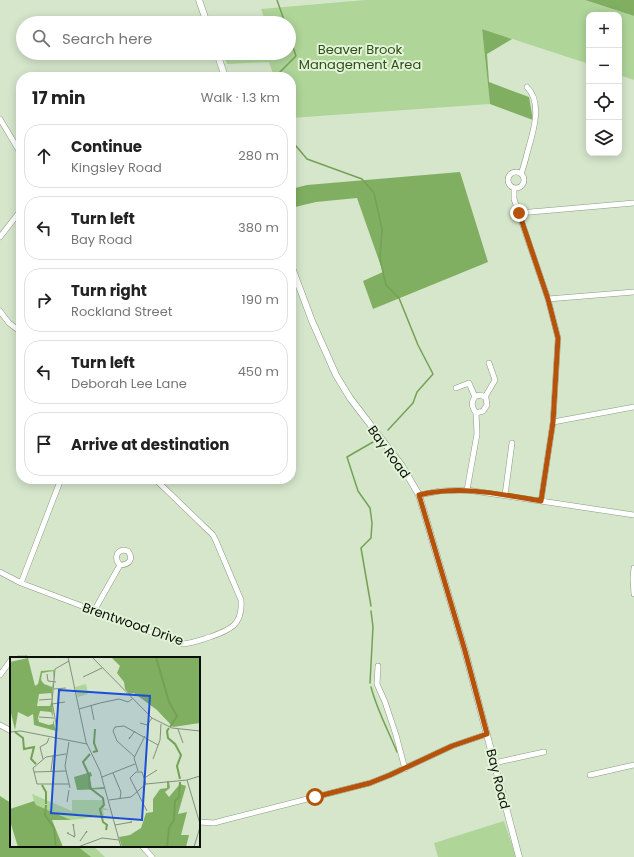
<!DOCTYPE html>
<html lang="en">
<head>
<meta charset="utf-8">
<style>
  body { margin:0; font-family:Poppins,sans-serif; background:#f2f2f2; color:#222 }
  .controls { position:absolute; right:12px; top:12px; display:grid; overflow:hidden; border-radius:8px; box-shadow:0 2px 10px #0003 }
  .controls button { width:36px; height:36px; display:grid; place-items:center; padding:0; border:0; border-bottom:1px solid #e0e0e0; background:#fff; color:#222; font:20px sans-serif }
  .stop { position:absolute; width:12px; height:12px; margin:-9px; border:3px solid #b45309; border-radius:50%; background:#fff }
  .stop.end { background:#b45309; border-color:#fff; box-shadow:0 1px 4px #0008 }
  .list { margin:0; padding:0; list-style:none }
  h2 { display:flex; justify-content:space-between; align-items:center; height:52px; margin:0; padding:0 16px; font-size:17px }
  h2 small { font-size:13px; font-weight:400; color:#767676 }
  .list li { display:grid; grid-template-columns:26px 1fr auto; gap:12px; align-items:center; box-sizing:border-box; height:64px; margin:0 8px 8px; padding:0 8px; border:1px solid #e0e0e0; border-radius:16px }
  .list b { display:block; font-size:15px; white-space:nowrap }
  .list p { margin:0; font-size:13px; white-space:nowrap; color:#767676 }
  .list em { font-size:13px; font-style:normal; color:#767676 }
  .icon { flex:none; width:22px; height:22px; fill:none; stroke:currentColor; stroke-width:2; stroke-linecap:round; stroke-linejoin:round }
  .map { position:relative; flex:none; width:634px; height:857px; overflow:hidden }
  .search { position:absolute; background:#fff; box-shadow:0 2px 10px #0003; left:16px; top:16px; width:280px; height:44px; display:flex; align-items:center; gap:10px; box-sizing:border-box; padding:0 14px; border-radius:22px; color:#767676; font-size:15px }
  .panel { position:absolute; background:#fff; box-shadow:0 2px 10px #0003; left:16px; top:72px; width:280px; height:412px; border-radius:16px }
  .map>svg:first-child { display:block }
  .green { fill:#afd599 }
  .forest { fill:#80af61 }
  .lines { fill:none; stroke-linecap:round; stroke-linejoin:round }
  .stream { stroke:#74a255; stroke-width:1.5 }
  .minor-casing { stroke:#8b9b82; stroke-width:6 }
  .major-casing { stroke:#8b9b82; stroke-width:7 }
  .minor { stroke:#fff; stroke-width:5 }
  .major { stroke:#fff; stroke-width:6 }
  .route { stroke:#b45309; stroke-width:5 }
  .labels { text-anchor:middle; dominant-baseline:central; stroke-width:4; stroke-linejoin:round; paint-order:stroke }
  .park-label { font-size:13px; fill:#2e4d17; stroke:#e2f3d8 }
  .street-label { font-size:13px; fill:#0a0f07; stroke:#e2f3d8 }
  .inset-river { fill:none; stroke:#74a255; stroke-width:2 }
  .inset-road { fill:none; stroke:#84907d; stroke-width:1 }
  .view { fill:#1d4ed8; fill-opacity:0.15; stroke:#1d4ed8; stroke-width:2 }
  .inset-edge { fill:none; stroke:#0a0f07; stroke-width:2 }
</style>
</head>
<body>
<div class="map">
<svg width="634" height="857" viewBox="0 0 634 857">
  <rect width="100%" height="100%" fill="#d5e6cb"/>
  <path class="green" d="M 365,0 L 585,0 L 634,16 L 634,80 L 619,75 L 619,15 L 589,15 L 589,64 L 482,29 L 490,104 L 291,118 L 291,77 L 274,77 L 269,62 L 227,64 L 223,53 L 289,53 L 289,23 L 266,23 L 261,9 Z
    M 504,821 L 516,857 L 438,857 L 434,843 Z
    M 20,846 L 93,846 L 105,857 L 0,857 L 0,852 Z"/>
  <path class="forest" d="M 586,0 L 634,0 L 634,16 L 585,0 Z
    M 482,29 L 512,39 L 487,54 L 489,82 L 529,97 L 533,120 L 490,104 Z
    M 460,172 L 488,262 L 373,309 L 363,281 L 383,272 L 357,198 L 316,202 L 291,208 L 291,189 L 307,185 Z
    M 0,796 L 11,803 L 11,846 L 77,846 L 91,857 L 0,857 Z"/>
  <g class="lines">
    <path class="stream" d="M 277,0 L 285,23
      M 275,77 L 296,56 L 289,35
      M 291,140 L 307,159 L 362,179 L 374,193 L 382,229 L 380,259 L 386,285 L 399,298 L 418,345 L 433,374 L 417,392 L 413,403 L 388,430
      M 371,606 L 361,548 L 371,538 L 372,523 L 370,508 L 358,491 L 347,457 L 373,442
      M 370,683 L 373,627 L 371,611
      M 371,687 C 377,710 388,730 397,752"/>
    <defs>
      <path id="minor" d="M 0,119 L 21,154
        M508 180a8 8 0 1 1 16 0a8 8 0 1 1-16 0Z
        M 521,174 C 524,166 526,158 528,150 C 533,132 543,103 527,87
        M 514,188 L 514,199 L 548,299 L 558,338 L 553,422 L 541,501
        M 519,213 L 634,203
        M 0,237 L 21,210
        M 548,299 L 634,292
        M 0,311 L 9,323 L 21,332
        M 456,388 L 469,383 L 475,397
        M 481,395 L 486,398 L 487,405 L 483,411 L 476,413 C 472,407 470,402 476,396 Z
        M 485,397 L 495,380 L 489,363
        M 553,422 L 634,407
        M 467,490 L 477,434 L 476,413
        M 419,495 L 440,491 L 467,490 L 634,515
        M 505,495 L 512,443
        M 634,568 L 633,578 L 634,594
        M 0,572 L 21,583 L 182,644 C 193,643 200,640 210,637 C 230,630 243,625 241,600 L 216,541 L 213,535 L 155,479
        M 21,583 L 61,479
        M 94,611 L 120,565 C 115,560 115,552 123,550 L 128,551 C 134,559 129,565 120,565
        M 20,658 L 25,658
        M 378,666 L 377,684 L 385,702 L 396,735 L 405,769
        M 0,675 L 11,660
        M 0,725 L 11,731
        M 494,763 L 544,752
        M 590,775 L 634,765
        M 199,822 L 214,823 L 225,820 L 370,783 L 390,775 L 452,746 L 487,734
        M 142,846 L 152,857"/>
      <path id="major" d="M 199,0 L 207,23
        M 217,53 L 225,77
        M 291,265 L 312,321 L 336,375 L 350,398 L 402,466 L 419,495 L 465,651 L 519,857"/>
    </defs>
    <use href="#minor" class="minor-casing"/>
    <use href="#major" class="major-casing"/>
    <use href="#minor" class="minor"/>
    <use href="#major" class="major"/>
  </g>
  <g class="lines">
    <path class="route" d="M 315,797 L 370,783 L 390,775 L 452,746 L 487,734 L 465,651 L 419,495 C 460,485 500,494 541,501 L 553,422 L 558,338 L 548,299 L 519,213"/>
  </g>
  <g class="labels">
    <g class="park-label">
      <text x="360" y="49">Beaver Brook<tspan x="360" dy="15">Management Area</tspan></text>
    </g>
    <g class="street-label">
      <text transform="translate(389 452) rotate(54)">Bay Road</text>
      <text transform="translate(133 624) rotate(19)">Brentwood Drive</text>
      <text transform="translate(498 779) rotate(76)">Bay Road</text>
    </g>
  </g>
  <g transform="translate(10 657)">
    <rect width="190" height="190" fill="#d5e6cb"/>
    <path d="M 76,27 L 78,37 L 68,40 L 65,30 ZM 22,137 L 62,154 L 62,143 L 92,143 L 94,151 L 100,153 L 93,153 L 94,159 L 61,163 L 25,148 Z" fill="#afd599"/>
    <path d="M 101,0 L 190,0 L 190,66 L 163,70 L 147,53 L 124,36 L 119,37 L 115,32 L 114,25 L 107,16 L 110,9 ZM 18,1 L 25,29 L 28,27 L 31,14 L 44,13 L 43,24 L 43,14 L 32,16 L 31,23 L 34,27 L 42,30 L 43,25 L 42,42 L 41,36 L 29,37 L 27,49 L 40,49 L 42,43 L 43,60 L 41,55 L 30,54 L 28,61 L 29,65 L 39,68 L 43,67 L 43,62 L 46,74 L 24,68 L 23,57 L 18,60 L 8,55 L 5,73 L 0,52 L 0,5 ZM 81,115 L 82,119 L 79,120 L 82,131 L 94,130 L 95,132 L 67,133 L 64,120 ZM 157,124 L 159,124 L 160,131 L 155,135 L 159,140 L 170,127 L 176,129 L 168,157 L 177,155 L 171,178 L 179,178 L 176,190 L 112,190 L 109,180 L 120,178 L 131,171 L 136,156 L 143,155 L 143,142 L 150,132 L 157,131 ZM 24,144 L 26,148 L 61,163 L 42,163 L 53,190 L 8,190 L 0,164 L 0,152 Z" fill="#80af61"/>
    <path class="inset-river" d="M 146,0 L 159,45 L 167,59 L 160,70M 159,71 L 157,74 L 158,81 L 165,87 L 171,98 L 167,109 L 170,122M 5,75 L 13,81 L 14,92 L 24,90 L 21,102 L 26,107M 83,95 L 87,94 L 84,86 L 85,72M 80,97 L 73,105 L 79,118 L 80,131 L 93,141 L 94,148 L 90,152 L 93,165 L 97,168 L 96,173M 32,128 L 36,135 L 36,147M 36,148 L 35,158 L 44,171 L 46,190M 157,190 L 159,171 L 164,163 L 165,144 L 169,140 L 170,125"/>
    <path class="inset-road" d="M 58,0 L 76,85 L 90,114 L 111,190M 82,0 L 142,61 L 162,71 L 190,74M 37,17 L 38,24 L 46,25M 73,20 L 92,11M 44,32 L 56,31M 29,43 L 43,42M 42,47 L 55,45M 81,48 L 84,63M 69,52 L 90,46 L 109,42 L 118,45 L 122,42M 29,60 L 44,61M 130,66 L 137,68 L 142,61M 168,72 L 173,86M 0,75 L 11,74 L 77,87M 120,80 L 119,82 L 125,74M 45,82 L 47,72 L 42,45 L 45,12 L 59,4M 59,85 L 55,109 L 60,131M 56,97 L 36,100 L 23,111 L 27,127 L 59,127M 125,100 L 107,84 L 103,74 L 105,70 L 114,69 L 148,88M 33,102 L 30,90 L 37,86 L 39,81M 143,102 L 150,83 L 151,67M 41,114 L 43,98M 128,114 L 124,101 L 135,79M 24,115 L 56,114M 103,116 L 111,135 L 110,142M 92,120 L 125,107M 136,120 L 147,113M 177,123 L 190,167M 136,127 L 132,115 L 126,115 L 120,121 L 137,154M 99,143 L 121,140 L 136,127 L 177,123 L 190,119M 57,145 L 59,133M 105,168 L 122,165 L 120,165M 64,169 L 63,167 L 65,179M 59,176 L 57,176 L 65,180 L 63,179M 70,184 L 77,174 L 76,176M 68,190 L 92,181 L 109,183M 184,190 L 190,170"/>
    <path class="view" d="M 49,33 L 140,39 L 132,163 L 41,156 Z"/>
    <rect width="190" height="190" class="inset-edge"/>
  </g>
</svg>
<div class="controls">
<button>+</button>
<button>−</button>
<button><svg class="icon" aria-label="locate" viewBox="0 0 24 24"><circle cx="12" cy="12" r="6"/><path d="M12 2v4M12 18v4M2 12h4M18 12h4"/></svg></button>
<button><svg class="icon" aria-label="layers" viewBox="0 0 24 24"><path d="M12 4l9 5-9 5-9-5zM3 14l9 5 9-5"/></svg></button>
</div>
<div class="stop" style="left:315px;top:797px"></div>
<div class="stop end" style="left:519px;top:213px"></div>
<div class="search"><svg class="icon" aria-label="search" viewBox="0 0 24 24"><circle cx="10" cy="10" r="6"/><path d="M15 15l6 6"/></svg>Search here</div>
<section class="panel">
<h2>17 min<small>Walk · 1.3 km</small></h2>
<ul class="list">
<li><svg class="icon" aria-label="ahead" viewBox="0 0 24 24"><path d="M12 20V5M6 11l6-6 6 6"/></svg><div><b>Continue</b><p>Kingsley Road</p></div><em>280 m</em></li>
<li><svg class="icon" aria-label="left" viewBox="0 0 24 24"><path d="M17 20v-9H6M10 6l-5 5 5 5"/></svg><div><b>Turn left</b><p>Bay Road</p></div><em>380 m</em></li>
<li><svg class="icon" aria-label="right" viewBox="0 0 24 24"><path d="M7 20v-9h11M14 6l5 5-5 5"/></svg><div><b>Turn right</b><p>Rockland Street</p></div><em>190 m</em></li>
<li><svg class="icon" aria-label="left" viewBox="0 0 24 24"><path d="M17 20v-9H6M10 6l-5 5 5 5"/></svg><div><b>Turn left</b><p>Deborah Lee Lane</p></div><em>450 m</em></li>
<li><svg class="icon" aria-label="arrive" viewBox="0 0 24 24"><path d="M6 21V4h12l-3 4 3 4H6"/></svg><div><b>Arrive at destination</b></div></li>
</ul>
</section>
</div>
</body>
</html>
